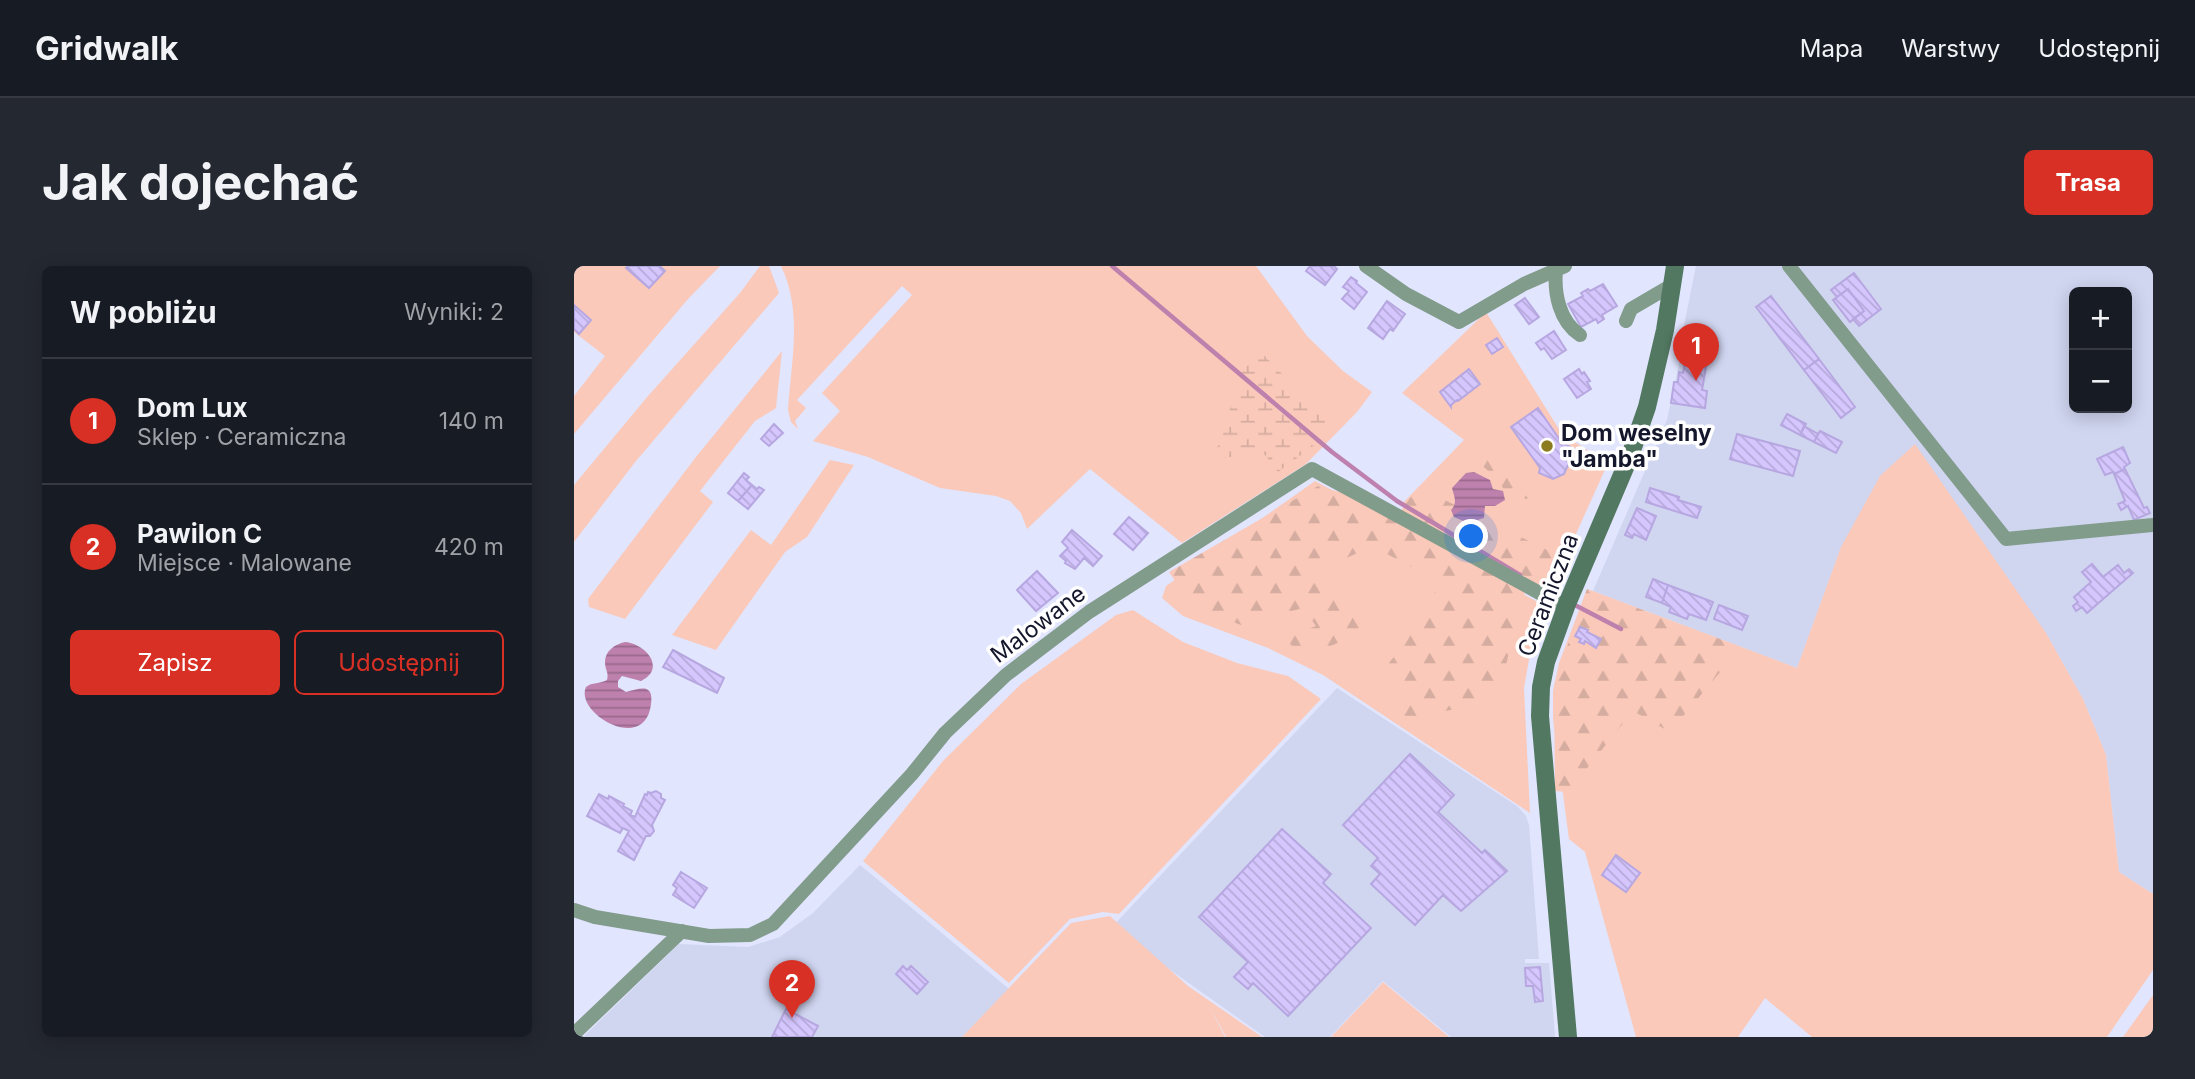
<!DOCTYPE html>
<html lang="pl">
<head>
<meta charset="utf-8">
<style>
  body { margin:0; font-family:Inter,sans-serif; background:#242831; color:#f1f3f6 }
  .controls { position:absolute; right:21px; top:21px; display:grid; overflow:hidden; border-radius:10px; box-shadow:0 4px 18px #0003 }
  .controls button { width:63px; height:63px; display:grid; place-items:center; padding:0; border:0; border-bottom:2px solid #363941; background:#171b24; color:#f1f3f6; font:35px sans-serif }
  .you { position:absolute; left:898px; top:271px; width:24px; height:24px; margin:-18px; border:5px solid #fff; border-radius:50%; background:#1a73e8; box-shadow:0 0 0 10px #1a73e833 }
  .badge { display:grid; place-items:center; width:46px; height:46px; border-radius:50%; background:#d93025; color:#fff; font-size:23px; font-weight:700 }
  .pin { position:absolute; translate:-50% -58px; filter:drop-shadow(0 2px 4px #0008) }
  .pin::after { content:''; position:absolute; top:37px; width:24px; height:21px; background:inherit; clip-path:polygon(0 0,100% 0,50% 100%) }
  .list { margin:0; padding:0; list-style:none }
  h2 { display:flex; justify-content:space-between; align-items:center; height:91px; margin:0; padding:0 28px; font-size:30px }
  h2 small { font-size:23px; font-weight:400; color:#9ea1a6 }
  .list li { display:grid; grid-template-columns:46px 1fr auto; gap:21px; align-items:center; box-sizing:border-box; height:126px; padding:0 28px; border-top:2px solid #363941 }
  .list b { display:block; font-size:26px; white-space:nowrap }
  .list p { margin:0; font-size:23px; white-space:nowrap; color:#9ea1a6 }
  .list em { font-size:23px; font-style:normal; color:#9ea1a6 }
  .actions { display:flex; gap:14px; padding:21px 28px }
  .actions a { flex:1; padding:16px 0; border:2px solid #d93025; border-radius:10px; text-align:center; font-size:24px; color:#d93025 }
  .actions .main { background:#d93025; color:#fff }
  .map { position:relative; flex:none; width:1579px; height:771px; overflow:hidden; border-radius:10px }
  header { display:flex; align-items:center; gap:42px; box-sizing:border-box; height:98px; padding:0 35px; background:#171b24; border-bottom:2px solid #363941 }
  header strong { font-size:33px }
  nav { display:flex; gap:38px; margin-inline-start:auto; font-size:24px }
  .intro { display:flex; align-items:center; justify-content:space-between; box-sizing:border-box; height:168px; padding:0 42px }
  h1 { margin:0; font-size:49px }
  .button { padding:18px 32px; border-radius:10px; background:#d93025; color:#fff; font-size:24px; font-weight:700 }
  main { display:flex; gap:42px; padding:0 42px }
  aside { flex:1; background:#171b24; border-radius:10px; box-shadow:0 4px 18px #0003 }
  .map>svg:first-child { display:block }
  .built { fill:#d0d5f0; fill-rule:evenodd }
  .grass { fill:#fac9ba }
  .forest { fill:url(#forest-firs) }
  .wetland { fill:url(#wetland-marsh) }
  .water { fill:url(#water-rules) }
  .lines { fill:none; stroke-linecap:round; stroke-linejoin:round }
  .stream { stroke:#be81ad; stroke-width:4.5 }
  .building { fill:url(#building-back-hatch); stroke:#b7a7e1; stroke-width:2 }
  .street { stroke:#829c8c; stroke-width:14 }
  .secondary { stroke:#527861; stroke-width:18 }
  .poi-dot { fill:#8d7b20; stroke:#fff; stroke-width:2.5 }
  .labels { text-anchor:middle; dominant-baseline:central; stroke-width:7; stroke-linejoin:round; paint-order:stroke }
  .poi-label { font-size:23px; font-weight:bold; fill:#14172c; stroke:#fff; text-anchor:start }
  .street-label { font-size:23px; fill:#14172c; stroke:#fff }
</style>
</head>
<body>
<header>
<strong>Gridwalk</strong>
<nav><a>Mapa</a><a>Warstwy</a><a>Udostępnij</a></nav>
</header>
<div class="intro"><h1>Jak dojechać</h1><a class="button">Trasa</a></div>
<main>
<aside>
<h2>W pobliżu<small>Wyniki: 2</small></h2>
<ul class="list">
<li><span class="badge">1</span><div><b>Dom Lux</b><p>Sklep · Ceramiczna</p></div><em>140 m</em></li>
<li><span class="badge">2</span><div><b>Pawilon C</b><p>Miejsce · Malowane</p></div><em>420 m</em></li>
</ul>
<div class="actions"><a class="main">Zapisz</a><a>Udostępnij</a></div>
</aside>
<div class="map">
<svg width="1579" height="771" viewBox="0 0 1579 771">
  <defs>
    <pattern id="forest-firs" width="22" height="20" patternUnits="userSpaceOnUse" patternTransform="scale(1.75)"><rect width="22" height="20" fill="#fac9ba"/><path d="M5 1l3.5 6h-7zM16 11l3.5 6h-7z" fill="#d5aca0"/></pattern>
    <pattern id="wetland-marsh" width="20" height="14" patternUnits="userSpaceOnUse" patternTransform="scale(1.75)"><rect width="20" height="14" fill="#fac9ba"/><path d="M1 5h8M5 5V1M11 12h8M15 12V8" fill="none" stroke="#d5aca0"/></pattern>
    <pattern id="water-rules" width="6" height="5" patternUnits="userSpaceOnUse" patternTransform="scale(1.75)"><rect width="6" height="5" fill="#be81ad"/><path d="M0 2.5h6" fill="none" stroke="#99698d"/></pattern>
    <pattern id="building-back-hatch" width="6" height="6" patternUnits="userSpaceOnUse" patternTransform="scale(1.75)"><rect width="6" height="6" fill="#d5c6fd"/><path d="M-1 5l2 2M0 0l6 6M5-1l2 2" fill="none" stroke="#b6a9d9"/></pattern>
  </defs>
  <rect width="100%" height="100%" fill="#e1e5fe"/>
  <path class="built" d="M 1122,0 L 1579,0 L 1579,628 L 1545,606 L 1532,489 L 1509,433 L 1472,367 L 1267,281 L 1223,402 L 1019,325 L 1093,154 L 1111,70 L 1110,59 ZM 1500,26 L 1553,26 L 1553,142 L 1500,142 Z
    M 763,422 L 943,540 L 952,550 L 955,559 L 965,693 L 951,693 L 951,697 L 975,697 L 981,771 L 877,771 L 809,715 L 756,771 L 691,771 L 537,662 Z
    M 286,599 L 435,723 L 388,771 L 9,771 L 105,678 L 174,681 L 206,671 L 239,647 Z"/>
  <path class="grass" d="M 0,0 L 146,0 L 114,33 L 0,168 L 0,130 L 31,90 L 0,66 Z
    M 186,0 L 195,0 L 205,27 L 62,195 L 0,276 L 0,219 L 74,130 L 166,27 Z
    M 207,0 L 682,0 L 733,70 L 769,105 L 798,126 L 783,146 L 732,198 L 608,277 L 516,203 L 453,263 L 447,247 L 436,235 L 422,230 L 366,222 L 294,191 L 239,175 L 266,145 L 248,127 L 338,29 L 328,20 L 223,134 L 232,142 L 221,155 L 224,163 L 217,156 L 214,144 C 217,96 229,46 207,0 Z
    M 912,46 L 988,168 L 1034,197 L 978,321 L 828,238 L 890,174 L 828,127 Z
    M 208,85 L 202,142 L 181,155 L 126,225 L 139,236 L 51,353 L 15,341 L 14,333 L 122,191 Z
    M 1341,178 L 1472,367 L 1509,433 L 1532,489 L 1545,606 L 1579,628 L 1579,704 L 1533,771 L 1238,771 L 1191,732 L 1164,771 L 1062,771 L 1011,586 L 995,573 L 979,453 L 979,425 L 985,397 L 1013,323 L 1223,402 L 1267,281 L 1306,210 Z
    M 256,194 L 280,199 L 233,271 L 211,286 L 142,384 L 98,369 L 177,264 L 197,279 Z
    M 741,215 L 973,341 L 956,388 L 950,422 L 956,547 L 749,409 L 694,382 L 609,350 L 588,332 L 592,320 Z
    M 559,344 L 609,376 L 663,397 L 714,410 L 747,433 L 545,648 L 529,646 L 496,653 L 435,717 L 289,595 L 369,495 L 447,418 L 542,349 Z
    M 536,650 L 614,720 L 688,771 L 652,771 L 636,741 L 651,771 L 388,771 L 497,657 Z
    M 809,716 L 875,771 L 757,771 Z
    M 1579,729 L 1579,771 L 1549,771 Z"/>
  <path class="forest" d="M 918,181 L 962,218 L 953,233 L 933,229 L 924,213 L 906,198 Z
    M 744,220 L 780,230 L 952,325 L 945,338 L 925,433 L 867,446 L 840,458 L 817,454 L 827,420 L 804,411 L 826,383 L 863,323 L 845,305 L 798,280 L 741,307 L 800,362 L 732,390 L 709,373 L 742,360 L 729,342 L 667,359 L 619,341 L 595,306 Z
    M 844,221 L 994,294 L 979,331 L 826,246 Z
    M 1013,323 L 1167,381 L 1096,466 L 1059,445 L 994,526 L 981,525 L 980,419 Z"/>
  <path class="wetland" d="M 686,85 L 759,161 L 746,175 L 704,206 L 691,189 L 640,192 L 671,97 Z"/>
  <path class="water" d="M 900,206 L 916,214 L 919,223 L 929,225 L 931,234 L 921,240 L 911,240 L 910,252 L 894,257 L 880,251 L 877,244 C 884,237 880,230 878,222 L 892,207 Z
    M 51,376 C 73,378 92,403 67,415 L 48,410 L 44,415 L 44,421 L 52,426 C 65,423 80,416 77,438 C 71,489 0,447 12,421 C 18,416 26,418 33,414 C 35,406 31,404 31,396 C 31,385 41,378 51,376 Z"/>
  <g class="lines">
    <path class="stream" d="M 538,0 L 758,186 L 823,235 L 946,309
      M 997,337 L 1047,363"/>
  </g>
  <path class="building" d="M 54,0 L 86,0 L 91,5 L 75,22 L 52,2 Z
    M 736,0 L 760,0 L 763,3 L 751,19 L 732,5 Z
    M 1280,7 L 1307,43 L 1285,60 L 1279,53 L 1290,45 L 1274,23 L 1263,31 L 1257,24 Z
    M 777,11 L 783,15 L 782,17 L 793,26 L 780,43 L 768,33 L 775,25 L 769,21 Z
    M 1029,18 L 1043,40 L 1028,49 L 1030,53 L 1024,57 L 1022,53 L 1007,61 L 994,38 L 1009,30 L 1007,27 L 1014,23 L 1016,25 Z
    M 1274,23 L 1290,45 L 1276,56 L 1259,34 Z
    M 1197,30 L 1245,93 L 1230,104 L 1182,41 Z
    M 951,32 L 965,51 L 955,58 L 941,39 Z
    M 813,35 L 831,48 L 819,65 L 816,63 L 809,73 L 794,62 Z
    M 0,39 L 17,54 L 5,68 L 0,63 Z
    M 980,65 L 992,84 L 978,93 L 970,82 L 967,84 L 962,77 Z
    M 923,72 L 929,81 L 918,88 L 912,79 Z
    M 1115,74 L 1136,78 L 1133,95 L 1112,91 Z
    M 1112,91 L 1133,95 L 1128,124 L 1133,125 L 1131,142 L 1097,137 L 1100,116 L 1104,116 L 1105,106 L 1109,107 Z
    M 1245,93 L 1281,141 L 1267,152 L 1230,104 Z
    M 895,103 L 906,118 L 884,135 L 883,134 L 877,139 L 877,141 L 866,126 Z
    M 1005,103 L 1008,108 L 1010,106 L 1016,115 L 1013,116 L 1017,123 L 1003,132 L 990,113 Z
    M 964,142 L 988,177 L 1001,183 L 990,208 L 979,213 L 965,207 L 966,202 L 937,161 Z
    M 1213,148 L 1232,158 L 1226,169 L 1207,159 Z
    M 200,158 L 209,167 L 195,180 L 187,173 Z
    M 1230,160 L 1244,168 L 1240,176 L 1226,169 Z
    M 1246,165 L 1268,176 L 1262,187 L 1240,176 Z
    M 1163,168 L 1226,185 L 1219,210 L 1156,193 Z
    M 1549,181 L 1556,197 L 1550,201 L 1551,203 L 1540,208 L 1539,206 L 1531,209 L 1523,193 Z
    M 1551,203 L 1570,242 L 1573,241 L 1576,247 L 1560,254 L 1554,240 L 1547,244 L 1544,238 L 1551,235 L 1540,208 Z
    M 170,207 L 175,211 L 172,214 L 178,219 L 164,235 L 154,227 Z
    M 178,219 L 183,223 L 185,221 L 190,224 L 174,243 L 164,235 Z
    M 1076,222 L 1105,231 L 1104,234 L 1127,241 L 1123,252 L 1072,236 Z
    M 1063,242 L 1082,250 L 1072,274 L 1060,268 L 1058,272 L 1051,269 Z
    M 555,251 L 574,267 L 559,284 L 540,268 Z
    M 498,264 L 528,290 L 519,300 L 510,292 L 501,303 L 491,297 L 492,295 L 486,290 L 494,282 L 488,276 Z
    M 1518,298 L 1529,311 L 1544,299 L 1550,307 L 1555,303 L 1559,307 L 1513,347 L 1508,341 L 1502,345 L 1499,340 L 1504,336 L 1500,331 L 1517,316 L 1508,306 Z
    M 463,305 L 484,327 L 462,345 L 443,324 Z
    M 1079,313 L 1094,319 L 1088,337 L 1072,331 Z
    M 1094,319 L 1139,336 L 1132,354 L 1115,348 L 1113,353 L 1095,346 L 1097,341 L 1088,337 Z
    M 1145,339 L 1174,350 L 1168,364 L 1140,353 Z
    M 1006,361 L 1014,364 L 1013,366 L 1027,373 L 1022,382 L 1011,375 L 1010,378 L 1005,376 L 1007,373 L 1001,370 Z
    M 99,384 L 150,412 L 143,427 L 89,401 Z
    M 836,488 L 880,529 L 864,546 L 908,587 L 911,584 L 933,605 L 887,645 L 869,629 L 841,659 L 797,618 L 806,608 L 797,600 L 804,592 L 769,559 Z
    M 82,525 L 87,528 L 87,532 L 91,534 L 78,559 L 80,565 L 76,570 L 72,570 L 60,594 L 44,585 L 55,565 L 49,562 L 46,567 L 13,550 L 25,528 L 34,533 L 35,530 L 50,538 L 49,540 L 58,545 L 56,549 L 61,551 L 71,528 L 73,529 L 74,526 L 77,527 Z
    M 708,563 L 757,608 L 749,617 L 797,662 L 714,750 L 679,717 L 674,723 L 660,711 L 674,696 L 625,651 Z
    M 1042,589 L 1066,607 L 1052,626 L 1028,609 Z
    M 107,606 L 133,622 L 120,642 L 99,629 L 103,622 L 99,619 Z
    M 329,700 L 333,704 L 337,700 L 354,716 L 343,728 L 322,708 Z
    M 966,701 L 969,735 L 961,736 L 959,720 L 952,720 L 951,702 Z
    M 212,743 L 244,760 L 238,771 L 198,771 Z"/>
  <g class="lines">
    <path class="street" d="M 792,0 L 832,28 L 885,56 L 950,18 L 991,0
      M 1215,0 L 1432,273 L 1579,259
      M 982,4 C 980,27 985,55 1006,69
      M 1052,55 L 1057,43 L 1098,19
      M 0,644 L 21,651 L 135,670 L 176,669 L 199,658 L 338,508 L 371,467 L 432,409 L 515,346 L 738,203 L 982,336 L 993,339
      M 0,768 L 108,665"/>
    <path class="secondary" d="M 994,771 L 966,450 L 967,421 L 972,396 L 993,338 L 1056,190 L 1073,141 L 1091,64 L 1101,0"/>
  </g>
  <circle class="poi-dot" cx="973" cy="180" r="7"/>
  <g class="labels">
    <g class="poi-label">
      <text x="987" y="167">Dom weselny<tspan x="987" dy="26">"Jamba"</tspan></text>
    </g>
    <g class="street-label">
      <text transform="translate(974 329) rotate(-69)">Ceramiczna</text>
      <text transform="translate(464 358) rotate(-37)">Malowane</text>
    </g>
  </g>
</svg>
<div class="controls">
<button>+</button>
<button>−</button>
</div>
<div class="you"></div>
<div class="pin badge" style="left:1122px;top:115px">1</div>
<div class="pin badge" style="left:218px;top:752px">2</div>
</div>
</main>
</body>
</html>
